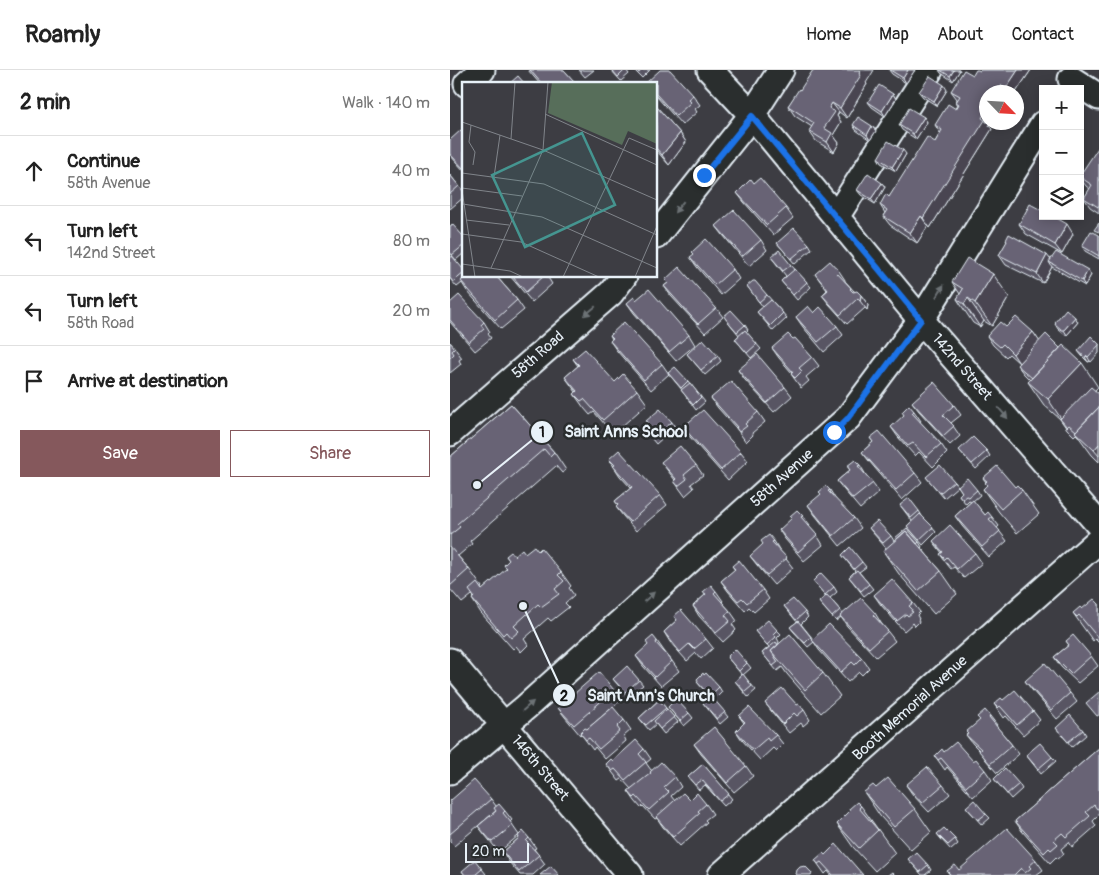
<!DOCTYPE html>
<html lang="en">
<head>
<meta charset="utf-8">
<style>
  body { margin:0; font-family:Pangolin,sans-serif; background:#f6f6f6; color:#222 }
  .controls { position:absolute; right:15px; top:15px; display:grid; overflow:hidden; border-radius:0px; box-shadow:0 2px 12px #0003 }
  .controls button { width:45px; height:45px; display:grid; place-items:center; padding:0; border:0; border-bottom:1px solid #e0e0e0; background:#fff; color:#222; font:25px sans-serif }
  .compass { position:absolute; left:529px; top:15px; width:45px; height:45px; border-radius:50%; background:#fff; box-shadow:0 2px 12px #0003; rotate:115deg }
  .scale { position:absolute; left:15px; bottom:12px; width:64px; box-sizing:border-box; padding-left:5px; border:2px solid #e8f1f8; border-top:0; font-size:14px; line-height:18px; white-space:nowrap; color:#e8f1f8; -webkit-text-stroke:4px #2a2d2e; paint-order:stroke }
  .stop { position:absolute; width:15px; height:15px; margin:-11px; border:4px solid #1a73e8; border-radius:50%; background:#fff }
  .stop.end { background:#1a73e8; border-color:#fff; box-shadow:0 1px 5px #0008 }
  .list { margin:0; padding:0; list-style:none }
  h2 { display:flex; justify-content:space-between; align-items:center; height:65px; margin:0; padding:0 20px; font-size:21px }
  h2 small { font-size:16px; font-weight:400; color:#767676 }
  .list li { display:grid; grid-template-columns:32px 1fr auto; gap:15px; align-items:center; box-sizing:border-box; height:70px; padding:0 20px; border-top:1px solid #e0e0e0 }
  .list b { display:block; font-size:19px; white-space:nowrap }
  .list p { margin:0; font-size:16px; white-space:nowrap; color:#767676 }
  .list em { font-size:16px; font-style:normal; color:#767676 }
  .actions { display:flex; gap:10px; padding:15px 20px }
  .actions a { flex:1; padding:11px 0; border:1px solid #85585c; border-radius:0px; text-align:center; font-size:18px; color:#85585c }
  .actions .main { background:#85585c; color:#fff }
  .icon { flex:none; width:28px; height:28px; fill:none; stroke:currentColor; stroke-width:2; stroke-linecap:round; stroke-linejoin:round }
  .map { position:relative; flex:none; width:649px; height:805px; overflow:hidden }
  header { display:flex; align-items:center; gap:30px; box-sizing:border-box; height:70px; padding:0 25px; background:#fff; border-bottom:1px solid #e0e0e0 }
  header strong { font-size:24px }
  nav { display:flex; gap:28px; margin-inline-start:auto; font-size:18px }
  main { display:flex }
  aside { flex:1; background:#fff }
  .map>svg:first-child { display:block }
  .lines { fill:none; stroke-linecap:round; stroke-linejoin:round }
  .minor-casing { stroke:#e8f1f8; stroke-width:29 }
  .minor { stroke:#2a2d2e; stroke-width:25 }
  .wall { fill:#595564; stroke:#e8f1f8 }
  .shaded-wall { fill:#494551; stroke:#e8f1f8 }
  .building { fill:#686374; stroke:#e8f1f8 }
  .oneway { fill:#6c7275 }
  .route { stroke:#1a73e8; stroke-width:6 }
  .labels { text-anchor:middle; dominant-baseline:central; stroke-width:5; stroke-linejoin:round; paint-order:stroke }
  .street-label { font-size:15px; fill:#e8f1f8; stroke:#2a2d2e }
  .inset-road { fill:none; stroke:#81858b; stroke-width:1 }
  .view { fill:#459590; fill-opacity:0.15; stroke:#459590; stroke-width:2.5 }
  .inset-edge { fill:none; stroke:#e8f1f8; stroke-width:2.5 }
  .leader { fill:none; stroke:#e8f1f8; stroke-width:2 }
  .callout-dot { fill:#e8f1f8; stroke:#2a2d2e; stroke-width:2 }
  .mark-label { font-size:15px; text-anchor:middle; font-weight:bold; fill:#111 }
  .callout-label { font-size:16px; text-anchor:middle; font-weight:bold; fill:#e8f1f8; stroke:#2a2d2e; stroke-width:5; stroke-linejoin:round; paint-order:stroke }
</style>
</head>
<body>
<header>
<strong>Roamly</strong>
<nav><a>Home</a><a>Map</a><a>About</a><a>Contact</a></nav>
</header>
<main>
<aside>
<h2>2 min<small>Walk · 140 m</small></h2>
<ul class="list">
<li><svg class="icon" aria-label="ahead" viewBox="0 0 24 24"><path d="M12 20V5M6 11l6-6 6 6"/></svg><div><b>Continue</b><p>58th Avenue</p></div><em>40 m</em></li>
<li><svg class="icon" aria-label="left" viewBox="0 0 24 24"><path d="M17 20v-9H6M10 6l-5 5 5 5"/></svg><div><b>Turn left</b><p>142nd Street</p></div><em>80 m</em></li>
<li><svg class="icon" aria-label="left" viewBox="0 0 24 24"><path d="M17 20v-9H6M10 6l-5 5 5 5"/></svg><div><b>Turn left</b><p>58th Road</p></div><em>20 m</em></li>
<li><svg class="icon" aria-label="arrive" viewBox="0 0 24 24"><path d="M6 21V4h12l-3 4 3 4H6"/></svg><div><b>Arrive at destination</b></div></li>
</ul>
<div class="actions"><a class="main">Save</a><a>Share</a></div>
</aside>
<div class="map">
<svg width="649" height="805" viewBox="0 0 649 805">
  <rect width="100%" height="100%" fill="#3d3d43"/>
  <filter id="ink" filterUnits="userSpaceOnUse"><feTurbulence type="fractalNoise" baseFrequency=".02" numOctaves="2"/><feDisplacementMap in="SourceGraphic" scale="10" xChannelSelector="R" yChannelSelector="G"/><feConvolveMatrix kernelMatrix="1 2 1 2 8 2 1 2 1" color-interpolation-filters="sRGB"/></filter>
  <g filter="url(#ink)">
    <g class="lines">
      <defs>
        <path id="minor" d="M 260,0 L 302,45 L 471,250 L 649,455
          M 621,9 L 649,27
          M 17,14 L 32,0
          M 386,147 L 480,0
          M 206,166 L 302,45 L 331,0
          M 0,363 L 161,223 L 174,206
          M 0,591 L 180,805
          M 0,701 L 76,637 L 398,348 L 471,250 L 593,54
          M 271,805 L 649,470"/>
      </defs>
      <use href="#minor" class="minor-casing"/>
      <use href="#minor" class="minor"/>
    </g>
    <path class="wall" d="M 78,0 L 114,0 L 126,14 L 90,14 Z
      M 129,0 L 144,0 L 135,7 Z
      M 161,0 L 176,0 L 179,4 L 171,11 Z
      M 184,0 L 200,0 L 192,8 Z
      M 439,0 L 465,0 L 456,13 L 442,4 Z
      M 489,0 L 510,0 L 503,11 L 491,3 Z
      M 531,0 L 581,0 L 566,22 L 536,22 L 536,52 L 541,52 L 539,56 L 542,59 L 480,158 L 478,156 L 467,173 L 440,155 L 433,146 L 435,143 L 430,135 L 439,127 L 485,72 L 490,63 L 485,55 L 506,39 L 508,35 L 506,32 L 507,29 L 501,21 L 523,5 L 530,1 Z
      M 416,13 L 417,14 L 397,48 L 389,42 L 387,46 L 391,52 L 383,65 L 389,73 L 384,82 L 366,71 L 359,61 L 362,57 L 345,46 L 338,36 L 350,20 Z
      M 206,14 L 243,25 L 250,35 L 245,39 L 247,42 L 232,55 L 206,26 Z
      M 497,20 L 487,36 L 473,27 L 469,22 Z
      M 443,24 L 446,29 L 435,46 L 422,37 L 418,32 Z
      M 206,36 L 230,63 L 236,72 L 219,95 L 206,80 Z
      M 474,47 L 477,52 L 466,69 L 452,60 L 449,55 Z
      M 403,55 L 422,56 L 426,61 L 420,70 L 406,60 Z
      M 14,63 L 14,101 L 0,85 L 0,70 Z
      M 649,79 L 649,143 L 640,137 L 634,128 L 640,119 L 636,116 L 630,108 L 630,105 Z
      M 456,84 L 446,101 L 431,93 L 428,88 Z
      M 0,105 L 14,122 L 14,127 L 0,139 Z
      M 304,113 L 336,138 L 343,148 L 323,165 L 294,132 L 287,123 Z
      M 432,113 L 435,117 L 425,134 L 411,125 L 407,120 Z
      M 569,154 L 623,164 L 612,184 L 576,164 Z
      M 266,156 L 311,170 L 317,180 L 299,196 L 273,165 Z
      M 0,157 L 14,167 L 14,183 L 6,190 L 0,183 Z
      M 649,165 L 649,189 L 635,181 L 632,176 Z
      M 556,170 L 601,189 L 641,205 L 635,216 L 602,197 L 593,213 L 556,195 L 549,185 L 557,172 Z
      M 327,173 L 359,174 L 362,179 L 345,194 Z
      M 240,187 L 283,199 L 289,209 L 271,225 L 247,197 Z
      M 321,187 L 341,195 L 361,217 L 347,230 L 331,211 L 336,206 Z
      M 0,189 L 14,200 L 14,206 L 46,206 L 67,230 L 74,240 L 51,259 L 17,221 L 12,213 L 7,217 L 0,209 Z
      M 389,201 L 395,210 L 395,211 L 404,221 L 411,225 L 418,235 L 417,240 L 415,238 L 397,254 L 379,234 L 372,225 L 377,220 L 365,204 Z
      M 60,206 L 97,206 L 102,214 L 82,232 Z
      M 215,210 L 266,238 L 273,247 L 255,263 L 221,226 L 214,216 L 218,213 Z
      M 502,212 L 559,227 L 542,256 L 534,251 L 530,257 L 523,253 L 507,229 L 510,224 Z
      M 297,216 L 317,225 L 337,248 L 323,261 L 307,242 L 313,237 Z
      M 186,230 L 239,265 L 245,275 L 226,291 L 184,243 L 177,233 Z
      M 0,233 L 34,252 L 40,262 L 38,264 L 41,268 L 25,281 L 0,252 Z
      M 364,243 L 387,256 L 393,265 L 374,282 L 353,257 L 346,247 Z
      M 275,248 L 295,255 L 298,260 L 296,262 L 311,279 L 301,288 L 285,269 L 289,265 Z
      M 628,252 L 617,265 L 615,265 L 608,259 L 605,254 Z
      M 556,257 L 583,262 L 589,271 L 648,317 L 645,320 L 649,324 L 649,392 L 642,385 L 628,366 L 626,364 L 624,366 L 617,359 L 610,349 L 594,335 L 578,312 L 580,310 L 574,304 L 567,295 L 569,293 L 559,284 L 556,287 L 543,275 L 537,266 Z
      M 160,265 L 212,294 L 219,304 L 201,320 L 167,281 L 160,271 L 162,269 Z
      M 343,269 L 362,287 L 369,296 L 356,307 L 359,311 L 351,318 L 341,304 L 342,303 L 329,288 L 322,278 Z
      M 0,272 L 12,288 L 9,290 L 11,294 L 0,303 Z
      M 649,274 L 649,283 L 641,292 L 640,291 L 638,292 L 632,286 L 628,281 Z
      M 237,284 L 268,286 L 271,291 L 255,305 Z
      M 123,289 L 165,312 L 187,320 L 197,334 L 163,364 L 144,342 L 140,345 L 134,338 L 124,324 L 126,322 L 115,307 L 128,296 Z
      M 288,300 L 335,317 L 342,326 L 324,342 L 295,310 Z
      M 218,303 L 238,311 L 255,332 L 246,340 L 235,325 L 231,320 L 232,320 Z
      M 261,328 L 308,342 L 315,352 L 302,363 L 303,365 L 296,372 L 286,358 L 268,338 Z
      M 462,332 L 504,335 L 511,345 L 501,353 L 510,366 L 500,375 L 469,341 Z
      M 61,334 L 104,382 L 116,400 L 112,403 L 106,396 L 20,471 L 22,474 L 8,486 L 19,499 L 32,517 L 31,518 L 32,520 L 57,499 L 54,495 L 59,490 L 56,486 L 64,486 L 88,481 L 111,502 L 121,516 L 119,518 L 124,525 L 115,533 L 119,537 L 101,551 L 98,548 L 74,569 L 78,575 L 71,582 L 66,576 L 63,579 L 31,543 L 22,529 L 24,527 L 22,525 L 12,533 L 0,519 L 0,387 Z
      M 464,341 L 471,351 L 470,352 L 491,374 L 497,383 L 483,397 L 469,382 L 465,386 L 448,367 L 441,357 Z
      M 222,352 L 225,357 L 206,374 L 192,357 Z
      M 233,357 L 291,382 L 298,391 L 278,410 L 240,367 Z
      M 420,368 L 465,403 L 472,412 L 452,430 L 419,391 L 412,382 L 423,372 Z
      M 509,380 L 537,381 L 540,386 L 526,399 Z
      M 159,389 L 210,425 L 217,435 L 186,461 L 173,446 L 166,437 L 168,435 L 165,431 L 181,418 L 170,406 Z
      M 211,392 L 246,395 L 253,405 L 241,414 L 244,418 L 235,426 L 224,411 L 225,410 Z
      M 410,395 L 416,405 L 429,422 L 410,439 L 394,420 L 387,411 L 400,400 L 397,396 Z
      M 476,407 L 504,411 L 508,416 L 494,428 Z
      M 533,408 L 565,417 L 572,420 L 589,444 L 567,463 L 549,442 L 533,419 L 537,415 L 535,413 L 536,412 Z
      M 508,416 L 527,420 L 530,425 L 523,431 L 535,445 L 542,447 L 549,456 L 547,458 L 557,471 L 539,487 L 512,456 L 505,446 L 521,432 L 519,431 L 516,434 L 509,425 L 512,422 Z
      M 380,420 L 386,430 L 404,448 L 411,458 L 390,476 L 365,445 L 358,435 Z
      M 450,435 L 469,441 L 472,446 L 486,462 L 473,475 L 457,456 L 462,451 Z
      M 353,446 L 360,455 L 358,456 L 367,465 L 373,475 L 354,491 L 335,469 L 329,460 Z
      M 419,458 L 441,466 L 444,471 L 469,472 L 472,477 L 471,478 L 491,501 L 507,524 L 484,544 L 449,504 L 433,481 L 436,478 L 423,463 Z
      M 324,471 L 330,481 L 343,498 L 324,515 L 307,495 L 300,486 Z
      M 483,471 L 525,483 L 532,493 L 514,508 L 504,497 L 501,499 L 497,494 L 490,484 L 492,483 Z
      M 392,485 L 412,492 L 416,497 L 409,502 L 423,519 L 414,526 L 399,507 L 405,501 Z
      M 282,496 L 313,520 L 319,529 L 304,542 L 299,537 L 295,541 L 278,521 L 271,511 L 285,500 Z
      M 363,511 L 384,517 L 387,522 L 380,528 L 393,544 L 425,543 L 431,553 L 445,571 L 426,587 L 397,556 L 391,547 L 386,551 L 373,537 L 369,532 L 376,526 Z
      M 266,521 L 273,531 L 272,532 L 280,541 L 287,551 L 282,554 L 286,560 L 273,572 L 249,546 L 243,536 L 255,525 L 253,522 Z
      M 424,525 L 463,533 L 470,542 L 467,545 L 469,549 L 468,550 L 469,552 L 465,556 L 463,553 L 454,561 L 431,535 Z
      M 649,534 L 649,573 L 645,569 L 643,571 L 623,543 Z
      M 334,536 L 355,542 L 358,547 L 351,554 L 363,569 L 412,588 L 419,598 L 412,605 L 409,602 L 398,612 L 369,580 L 364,572 L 358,577 L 344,562 L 340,557 L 347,552 Z
      M 224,546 L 256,569 L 263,578 L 251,589 L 246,583 L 237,591 L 220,572 L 214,562 L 227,550 Z
      M 327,560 L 331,564 L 327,568 L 329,572 L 328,574 L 373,603 L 390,626 L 371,643 L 337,604 L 332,597 L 327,601 L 312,583 L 319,577 L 305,561 Z
      M 207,571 L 214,581 L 222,591 L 229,601 L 211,616 L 193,596 L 186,586 Z
      M 616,571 L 641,586 L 648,596 L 628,613 L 611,597 L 604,587 L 619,575 Z
      M 277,587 L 297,593 L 301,598 L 293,605 L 306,620 L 298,627 L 285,611 L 292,605 Z
      M 163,609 L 189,610 L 193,615 L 178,627 Z
      M 575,611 L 620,623 L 627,632 L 607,649 L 582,620 Z
      M 247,612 L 269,617 L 272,622 L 264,630 L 278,647 L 270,654 L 253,633 L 260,627 Z
      M 164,620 L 171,630 L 137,659 L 174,650 L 181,660 L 174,666 L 176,671 L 155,689 L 145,677 L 143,680 L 131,664 L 130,665 L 115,647 L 108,638 Z
      M 209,630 L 228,652 L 214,664 L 206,654 L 199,660 L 189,648 Z
      M 553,630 L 583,641 L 590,650 L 573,665 L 556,646 L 554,648 L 544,634 Z
      M 315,633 L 347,635 L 354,640 L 360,650 L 353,656 L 351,653 L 339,663 L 322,642 Z
      M 218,637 L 239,643 L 243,648 L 234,656 Z
      M 289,646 L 326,665 L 333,674 L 326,681 L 323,678 L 310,690 L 292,670 L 286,661 L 294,653 Z
      M 540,646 L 547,655 L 546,656 L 562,675 L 569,684 L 547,703 L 536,690 L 529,680 L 523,674 L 516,665 Z
      M 606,658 L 633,660 L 636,665 L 622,677 Z
      M 244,674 L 296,696 L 303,706 L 284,722 L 251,684 Z
      M 649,678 L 649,745 L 643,751 L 646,756 L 622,777 L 619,772 L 611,779 L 614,784 L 608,789 L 606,787 L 600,793 L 572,761 L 565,751 Z
      M 194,679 L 201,689 L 196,693 L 201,700 L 225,707 L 231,717 L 221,726 L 225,731 L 240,730 L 256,734 L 263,744 L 255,750 L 257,752 L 230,776 L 213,757 L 207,748 L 205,749 L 193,736 L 191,738 L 185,731 L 178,721 L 181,719 L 172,709 L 169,711 L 156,694 Z
      M 494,682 L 535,700 L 542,710 L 523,727 L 497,697 L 495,700 L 485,686 Z
      M 576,685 L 602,687 L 606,691 L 591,704 Z
      M 253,694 L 282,729 L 274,736 L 255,715 L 249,720 L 238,707 Z
      M 544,709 L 569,714 L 572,719 L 561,729 Z
      M 456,715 L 493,715 L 500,724 L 479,742 L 463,725 Z
      M 426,718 L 465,739 L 481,762 L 461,780 L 430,746 L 414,722 Z
      M 41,729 L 46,736 L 55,741 L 62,750 L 60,752 L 69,765 L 79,768 L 86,778 L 84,779 L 95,794 L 83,805 L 70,805 L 59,792 L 53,782 L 69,768 L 68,766 L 49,782 L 35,765 L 28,756 L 46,741 L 4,776 L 0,772 L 0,731 Z
      M 411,736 L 445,783 L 425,801 L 403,777 L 387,754 Z
      M 516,737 L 536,744 L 540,748 L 532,755 Z
      M 487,764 L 505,769 L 508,774 L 501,780 L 491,769 Z
      M 375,785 L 413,805 L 381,805 L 378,801 L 375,804 L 365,790 Z
      M 458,789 L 478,795 L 481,800 L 475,805 L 472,805 Z
      M 586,790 L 593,800 L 586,805 L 500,805 L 497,801 Z
      M 32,799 L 36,804 L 34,805 L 15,805 L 12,801 Z"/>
    <path class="shaded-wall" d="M 411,0 L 424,0 L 416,13 L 417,14 L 397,48 L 390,38 Z
      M 458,0 L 465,0 L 456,13 L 453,8 Z
      M 504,0 L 510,0 L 503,11 L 500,6 Z
      M 568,0 L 581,0 L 566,22 L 560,22 L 556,18 Z
      M 494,15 L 497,20 L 487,36 L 484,31 Z
      M 552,15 L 557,22 L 547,22 Z
      M 443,24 L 446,29 L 435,46 L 432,41 Z
      M 382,33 L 389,42 L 387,46 L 391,52 L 383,65 L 389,73 L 384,82 L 377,72 L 374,58 L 379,38 Z
      M 536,40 L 536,52 L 541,52 L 539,56 L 542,59 L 480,158 L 473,148 Z
      M 474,47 L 477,52 L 466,69 L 463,64 Z
      M 422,56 L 426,61 L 420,70 L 417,65 Z
      M 230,63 L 236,72 L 219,95 L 212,85 Z
      M 453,80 L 456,84 L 446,101 L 442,97 Z
      M 432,113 L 435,117 L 425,134 L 421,129 Z
      M 471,146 L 478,156 L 467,173 L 460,163 Z
      M 617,154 L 623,164 L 612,184 L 605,175 Z
      M 597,185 L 604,194 L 599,192 L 602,197 L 593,213 L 587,204 Z
      M 638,200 L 641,205 L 635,216 L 632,211 Z
      M 543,204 L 559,227 L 542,256 L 525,233 Z
      M 411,225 L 418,235 L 417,240 L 410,231 Z
      M 518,228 L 534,251 L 530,257 L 514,234 Z
      M 625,247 L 628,252 L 617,265 L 614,260 Z
      M 583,262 L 590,272 L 569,293 L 563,284 Z
      M 637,286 L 640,291 L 638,292 L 635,287 Z
      M 632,293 L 648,317 L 614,353 L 598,329 Z
      M 649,374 L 649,386 L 644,380 Z"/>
    <path class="building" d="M 80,0 L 114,0 L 124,11 L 121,14 L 92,14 Z
      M 162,0 L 175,0 L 168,7 Z
      M 186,0 L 192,0 L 189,3 Z
      M 210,0 L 220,0 L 243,25 L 238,29 L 241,32 L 226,46 L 206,24 L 206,14 L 197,14 L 196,13 Z
      M 363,0 L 411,0 L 409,4 L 411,5 L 390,38 L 382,33 L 379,38 L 385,42 L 374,58 L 382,63 L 377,72 L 359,61 L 364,53 L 338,36 L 349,19 L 350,20 Z
      M 440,0 L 458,0 L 453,8 Z
      M 490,0 L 504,0 L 500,6 Z
      M 514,0 L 523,5 L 526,0 L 528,0 L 530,1 L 531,0 L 568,0 L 556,18 L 552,15 L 547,22 L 536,22 L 536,40 L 532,48 L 535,50 L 473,148 L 471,146 L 460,163 L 433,146 L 437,140 L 430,135 L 436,124 L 439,127 L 477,67 L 485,72 L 492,60 L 485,55 L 498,34 L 506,39 L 509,34 L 506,32 L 510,26 L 501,21 Z
      M 68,6 L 75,14 L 59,14 Z
      M 480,6 L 494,15 L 484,31 L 469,22 Z
      M 429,15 L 443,24 L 432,41 L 418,32 Z
      M 206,36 L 230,63 L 212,85 L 206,78 Z
      M 459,38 L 474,47 L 463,64 L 449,55 Z
      M 408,47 L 422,56 L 417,65 L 403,55 Z
      M 11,60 L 14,63 L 14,99 L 0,84 L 0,70 Z
      M 438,71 L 453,80 L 442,97 L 428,88 Z
      M 648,78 L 649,79 L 649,135 L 648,137 L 634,128 L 642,115 L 630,107 L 630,105 Z
      M 418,103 L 432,113 L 421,129 L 407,120 Z
      M 0,105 L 9,116 L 0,124 Z
      M 310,108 L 336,138 L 317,155 L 287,123 L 301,109 L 304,113 Z
      M 580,134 L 593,141 L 593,146 L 603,146 L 617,154 L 605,175 L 569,154 Z
      M 284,140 L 311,170 L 293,186 L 266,156 Z
      M 649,153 L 649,162 L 644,160 Z
      M 2,154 L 14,167 L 14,175 L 2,185 L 0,182 L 0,157 Z
      M 344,158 L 359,174 L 341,189 L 327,173 Z
      M 641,161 L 649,165 L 649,186 L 632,176 Z
      M 559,164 L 597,185 L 587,204 L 549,185 L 557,171 L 556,170 Z
      M 256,169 L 283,199 L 265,215 L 240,187 L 244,184 L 242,182 Z
      M 329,180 L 341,195 L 333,201 L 321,187 Z
      M 606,182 L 638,200 L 632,211 L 599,192 Z
      M 2,186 L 14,200 L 14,203 L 3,212 L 0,208 L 0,189 Z
      M 517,188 L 543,204 L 525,233 L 518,228 L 514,234 L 507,229 L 513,219 L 502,212 Z
      M 380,191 L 389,201 L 387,203 L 401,218 L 400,219 L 403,222 L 407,221 L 411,225 L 410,231 L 408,228 L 390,245 L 372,225 L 378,220 L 365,204 Z
      M 229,197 L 266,238 L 248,254 L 214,216 L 218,213 L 215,210 Z
      M 345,199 L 357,212 L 343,225 L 331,211 Z
      M 16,206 L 46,206 L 67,230 L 45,250 L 11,211 Z
      M 62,206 L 94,206 L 76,222 Z
      M 303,211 L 305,211 L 317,225 L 309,232 L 297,216 Z
      M 199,219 L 239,265 L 219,282 L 177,233 L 184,227 L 186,230 Z
      M 9,225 L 34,252 L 31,255 L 34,259 L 19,272 L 0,250 L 0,233 Z
      M 321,230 L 333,243 L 320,256 L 307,242 Z
      M 358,236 L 364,243 L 370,237 L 387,256 L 368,272 L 346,247 Z
      M 616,239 L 625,247 L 614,260 L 612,260 L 605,254 L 606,253 L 605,252 Z
      M 281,240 L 295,255 L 287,262 L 275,248 L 274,246 Z
      M 566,247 L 583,262 L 563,284 L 553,274 L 550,277 L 537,266 L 550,252 L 556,257 Z
      M 174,252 L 212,294 L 194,310 L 160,271 L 163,268 L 160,265 Z
      M 295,260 L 307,274 L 297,283 L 285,269 Z
      M 338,264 L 343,269 L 345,268 L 362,287 L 349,298 L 352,301 L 345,308 L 341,304 L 343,302 L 322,278 Z
      M 596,264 L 610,278 L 582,308 L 567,295 Z
      M 641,266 L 649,274 L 649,275 L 638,287 L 637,286 L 635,287 L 628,281 Z
      M 253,269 L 268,286 L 251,300 L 237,284 Z
      M 0,272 L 5,278 L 2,281 L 4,284 L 0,288 Z
      M 613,275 L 632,293 L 598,329 L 578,312 Z
      M 135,279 L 165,312 L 173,304 L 187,320 L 153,350 L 134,329 L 131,331 L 124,324 L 127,321 L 115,307 L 129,295 L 123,289 Z
      M 307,284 L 335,317 L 317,333 L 288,300 Z
      M 225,297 L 238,311 L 231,318 L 218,303 Z
      M 281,311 L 308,342 L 295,354 L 297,356 L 289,362 L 286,358 L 287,357 L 261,328 Z
      M 484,312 L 504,335 L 493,345 L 504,356 L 493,366 L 462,332 Z
      M 240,313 L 251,327 L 243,335 L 231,320 Z
      M 641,317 L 649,324 L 649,337 L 626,361 L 619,355 L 617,357 L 610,349 Z
      M 61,334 L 104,382 L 100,386 L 94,379 L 7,454 L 10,457 L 0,465 L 0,387 Z
      M 459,335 L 464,341 L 462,343 L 491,374 L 476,387 L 463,373 L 458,376 L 441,357 L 454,345 L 452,342 Z
      M 649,337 L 649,374 L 644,380 L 625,362 Z
      M 210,339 L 222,352 L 202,369 L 192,357 L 198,352 L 196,351 Z
      M 253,340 L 291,382 L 271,400 L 233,357 Z
      M 429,361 L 465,403 L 446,420 L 412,382 L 423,372 L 420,368 Z
      M 523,367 L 537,381 L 522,394 L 509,380 Z
      M 230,376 L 246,395 L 234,405 L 237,409 L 228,416 L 224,411 L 226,409 L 211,392 Z
      M 169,380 L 210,425 L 180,452 L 166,437 L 168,435 L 165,431 L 182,417 L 163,396 L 165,395 L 159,389 Z
      M 405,390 L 410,395 L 408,396 L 423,413 L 403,429 L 387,411 L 400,400 L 397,396 Z
      M 490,395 L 504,411 L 490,423 L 476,407 Z
      M 547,396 L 565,417 L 567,415 L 572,420 L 551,439 L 533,419 L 537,415 L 535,413 L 537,411 L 533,408 Z
      M 517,408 L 527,420 L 519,427 L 516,426 L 512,429 L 509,425 L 512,422 L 508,416 Z
      M 376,416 L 380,420 L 378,421 L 404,448 L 383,466 L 358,435 L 371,424 L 369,422 Z
      M 459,428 L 469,441 L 461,448 L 450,435 Z
      M 523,430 L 535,445 L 538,442 L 542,447 L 539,449 L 550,461 L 532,477 L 505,446 Z
      M 347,440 L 353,446 L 351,447 L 367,465 L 348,482 L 329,460 L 342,448 L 340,446 Z
      M 470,444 L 483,457 L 469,470 L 457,456 Z
      M 427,451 L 441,466 L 433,473 L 419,458 Z
      M 500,455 L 525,483 L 507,499 L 497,487 L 495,489 L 490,484 L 493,482 L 483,471 Z
      M 457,458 L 469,472 L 467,474 L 456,461 L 446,470 L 445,468 Z
      M 456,461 L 491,501 L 468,521 L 433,481 Z
      M 319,465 L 324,471 L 322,472 L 337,488 L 317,505 L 300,486 L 313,474 L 311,471 Z
      M 84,476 L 88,481 L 91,478 L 111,502 L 108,505 L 114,511 L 105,519 L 109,524 L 91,537 L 88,534 L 64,556 L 69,561 L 61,568 L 56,562 L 53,565 L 22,529 L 24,527 L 19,520 L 27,513 L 32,520 L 57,498 L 54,495 L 59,490 L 56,486 L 61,482 L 64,486 L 72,479 L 75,483 Z
      M 0,477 L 19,499 L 0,516 Z
      M 400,477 L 412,492 L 404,499 L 392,485 Z
      M 289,490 L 313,520 L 297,533 L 292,528 L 288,531 L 271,511 L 285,499 L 282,496 Z
      M 407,500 L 419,514 L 411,521 L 399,507 Z
      M 371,503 L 384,517 L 375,525 L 363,511 Z
      M 442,509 L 463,533 L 459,536 L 462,539 L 461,541 L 463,542 L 458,546 L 456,544 L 447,551 L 424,525 Z
      M 261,515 L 266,521 L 264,523 L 280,541 L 275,545 L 280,551 L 266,563 L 243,536 L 256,524 L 253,522 Z
      M 377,525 L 390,540 L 382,547 L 369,532 Z
      M 411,528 L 425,543 L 423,545 L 438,561 L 419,578 L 390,546 Z
      M 343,529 L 355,542 L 346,550 L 334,536 Z
      M 644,529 L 649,534 L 649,569 L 629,545 L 627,547 L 623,543 L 630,537 L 632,539 Z
      M 231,540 L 256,569 L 244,579 L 239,574 L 230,582 L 214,562 L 227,550 L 224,546 Z
      M 318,550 L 327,560 L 323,564 L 326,567 L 317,575 L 305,561 Z
      M 348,551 L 361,567 L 355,573 L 340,557 Z
      M 379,554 L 412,588 L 405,595 L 402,592 L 391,602 L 362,570 Z
      M 340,564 L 373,603 L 355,620 L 321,581 Z
      M 623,565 L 641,586 L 621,604 L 604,587 L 619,575 L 616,571 Z
      M 203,566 L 207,571 L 206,573 L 222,591 L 205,607 L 186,586 L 198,575 L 196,572 Z
      M 326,572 L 328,575 L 321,581 L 328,592 L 323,596 L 312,583 Z
      M 285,579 L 297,593 L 289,601 L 277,587 Z
      M 595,593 L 620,623 L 601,640 L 575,611 Z
      M 177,596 L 189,610 L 175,622 L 163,609 Z
      M 149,602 L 164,620 L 124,655 L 108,638 Z
      M 253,603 L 254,605 L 256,603 L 269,617 L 260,626 L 247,612 L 248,611 L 247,609 Z
      M 293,604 L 302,616 L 295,622 L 285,611 Z
      M 332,618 L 347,635 L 349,634 L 354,640 L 347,646 L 344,643 L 333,654 L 315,633 Z
      M 565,620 L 583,641 L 567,655 L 550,636 L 548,638 L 544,634 L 551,628 L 553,630 Z
      M 649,622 L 649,645 L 647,646 L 636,633 Z
      M 261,626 L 275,642 L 267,649 L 253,633 Z
      M 226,629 L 239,643 L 230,651 L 218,637 Z
      M 209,630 L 216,638 L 196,655 L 189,648 Z
      M 163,637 L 174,650 L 167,657 L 170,661 L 149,679 L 139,668 L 136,670 L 130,663 L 135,658 L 137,659 Z
      M 299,637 L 326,665 L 319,671 L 317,668 L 303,680 L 286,661 L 295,652 L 289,646 Z
      M 217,639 L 224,647 L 210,659 L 204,651 Z
      M 535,640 L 540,646 L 539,647 L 562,675 L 540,694 L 529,681 L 531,679 L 516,665 L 518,664 L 516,662 L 530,650 L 527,647 Z
      M 620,645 L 633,660 L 618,672 L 606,658 Z
      M 264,657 L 296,696 L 277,713 L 244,674 Z
      M 186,670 L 194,679 L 189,684 L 196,692 L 175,710 L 165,699 L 162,701 L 156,694 L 161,689 L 163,691 Z
      M 506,672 L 523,691 L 526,689 L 535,700 L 516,717 L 491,688 L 488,690 L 485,686 L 492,679 L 494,682 Z
      M 590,673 L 602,687 L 588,699 L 576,685 Z
      M 649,678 L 649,738 L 647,739 L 644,735 L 636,742 L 640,746 L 616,767 L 612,763 L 604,770 L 608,774 L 601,780 L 599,778 L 594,783 L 565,751 Z
      M 211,692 L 225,707 L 214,717 L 219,722 L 199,740 L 186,726 L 184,728 L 178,721 L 201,703 L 200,702 Z
      M 253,694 L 279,724 L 270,731 L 252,710 L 245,715 L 238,707 Z
      M 477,697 L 493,715 L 472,733 L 456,715 Z
      M 555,698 L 569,714 L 557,724 L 544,709 Z
      M 438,708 L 465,739 L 444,757 L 414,722 L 423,715 L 426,718 Z
      M 24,710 L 41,729 L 0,764 L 0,731 Z
      M 233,723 L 240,730 L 247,723 L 256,734 L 248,741 L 250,743 L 223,767 L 206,747 Z
      M 524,730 L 536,744 L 528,750 L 516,737 Z
      M 407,732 L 411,736 L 409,738 L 428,760 L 409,778 L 387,754 L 400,741 L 399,739 Z
      M 49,734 L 55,741 L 53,743 L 63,755 L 42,772 L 28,756 L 46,741 L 44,738 Z
      M 494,758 L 505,769 L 498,775 L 487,764 Z
      M 557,758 L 586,790 L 579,796 L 581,798 L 575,803 L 571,798 L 564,805 L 501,805 L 497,801 L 505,795 L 509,800 Z
      M 73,761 L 79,768 L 76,771 L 89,785 L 69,802 L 53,782 L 69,768 L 68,766 Z
      M 386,774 L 413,805 L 383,805 L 371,792 L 368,794 L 365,790 L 373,783 L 375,785 Z
      M 466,782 L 478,795 L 470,802 L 458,789 Z
      M 25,790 L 32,799 L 25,805 L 15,805 L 12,801 Z
      M 101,796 L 109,805 L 90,805 Z
      M 355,796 L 362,803 L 361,805 L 347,805 L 346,804 L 347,800 L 350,797 Z
      M 442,802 L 445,805 L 438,805 Z"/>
    <defs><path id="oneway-solid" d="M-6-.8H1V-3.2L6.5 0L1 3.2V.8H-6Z" transform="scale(1.25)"/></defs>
    <g class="oneway">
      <use href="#oneway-solid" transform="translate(229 137) rotate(128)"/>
      <use href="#oneway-solid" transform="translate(490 221) rotate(-58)"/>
      <use href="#oneway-solid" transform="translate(140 241) rotate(140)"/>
      <use href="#oneway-solid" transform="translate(553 343) rotate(49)"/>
      <use href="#oneway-solid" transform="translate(199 527) rotate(-42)"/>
      <use href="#oneway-solid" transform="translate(78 636) rotate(-41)"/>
    </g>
  </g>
  <g class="lines" filter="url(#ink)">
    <path class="route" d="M 254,105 L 302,46 L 471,250 L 398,348 L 384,362"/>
  </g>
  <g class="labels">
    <g class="street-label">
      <text transform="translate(88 285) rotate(-41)">58th Road</text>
      <text transform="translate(512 297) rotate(49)">142nd Street</text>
      <text transform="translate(332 408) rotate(-42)">58th Avenue</text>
      <text transform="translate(460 638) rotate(-42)">Booth Memorial Avenue</text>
      <text transform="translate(90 698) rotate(50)">146th Street</text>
    </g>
  </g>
  <g transform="translate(12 12)">
    <rect width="195" height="195" fill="#3d3d43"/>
    <path d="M 90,0 L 195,0 L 195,62 L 166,49 L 160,63 L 86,31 Z" fill="#576e5a"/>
    <path class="inset-road" d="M 83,32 L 195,83M 0,40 L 81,68 L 195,118M 9,43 L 7,60 L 13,70 L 11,83M 49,57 L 53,0M 0,91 L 82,102 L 195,153M 32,95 L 38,53M 0,106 L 60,114M 0,108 L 13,195M 1,122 L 80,135 L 195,186M 4,138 L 47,143M 0,152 L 59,160 L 137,195M 0,182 L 48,189 L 61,195M 29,186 L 81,68 L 86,0M 101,195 L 167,56 L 195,68M 173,195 L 195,144"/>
    <path class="view" d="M 120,51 L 153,123 L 63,165 L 30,93 Z"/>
    <rect width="195" height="195" class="inset-edge"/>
  </g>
  <path class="leader" d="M27 415L92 362M73 536L114 625"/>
  <g class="callout-dot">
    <circle cx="27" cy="415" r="5"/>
    <circle cx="73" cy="536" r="5"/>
    <circle cx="92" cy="362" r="12"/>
    <circle cx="114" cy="625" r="12"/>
  </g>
  <g class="mark-label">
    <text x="92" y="367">1</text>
    <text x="114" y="631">2</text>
  </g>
  <g class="callout-label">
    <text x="176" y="367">Saint Anns School</text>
    <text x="201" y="631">Saint Ann's Church</text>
  </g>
</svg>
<div class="controls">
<button>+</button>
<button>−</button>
<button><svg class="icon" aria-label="layers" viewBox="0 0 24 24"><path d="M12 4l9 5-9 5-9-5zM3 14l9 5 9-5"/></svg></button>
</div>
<svg class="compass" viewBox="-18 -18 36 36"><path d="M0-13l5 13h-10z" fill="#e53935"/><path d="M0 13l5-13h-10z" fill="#767676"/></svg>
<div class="scale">20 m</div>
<div class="stop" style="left:384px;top:362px"></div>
<div class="stop end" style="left:254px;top:105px"></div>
</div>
</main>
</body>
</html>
